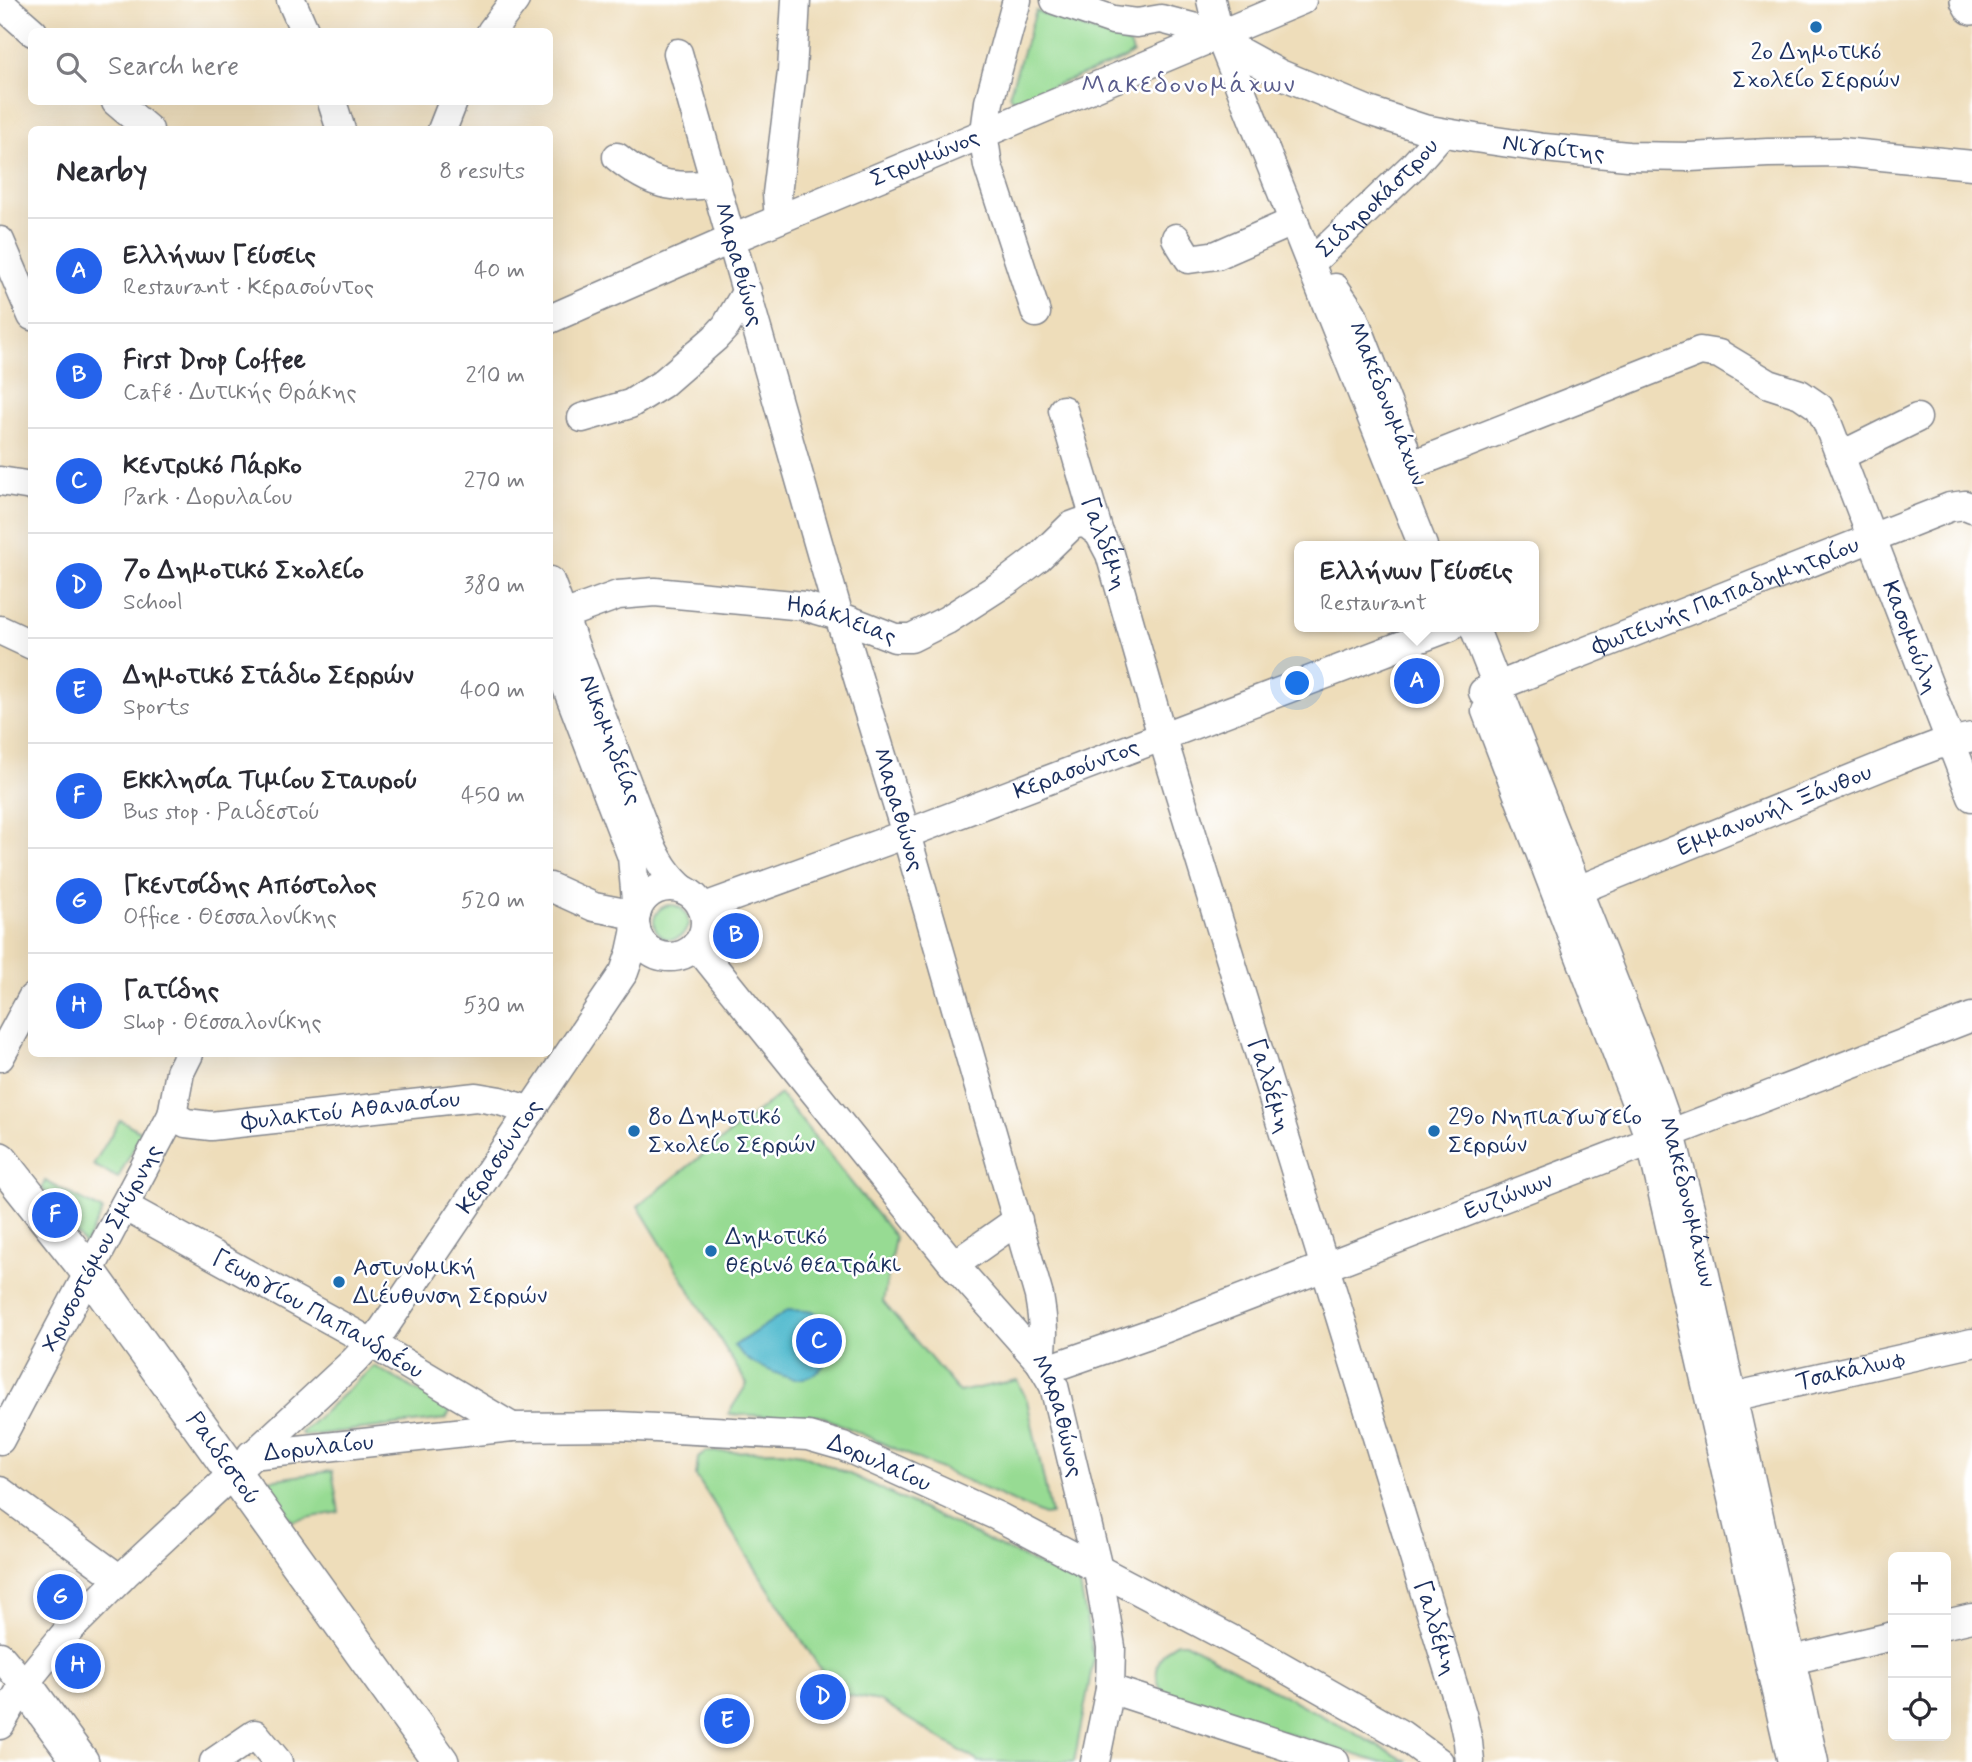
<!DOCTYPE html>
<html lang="en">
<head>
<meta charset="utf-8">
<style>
  body { margin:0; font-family:Mynerve,sans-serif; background:#f2f2f3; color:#2b2b33 }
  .controls { position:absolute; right:21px; bottom:21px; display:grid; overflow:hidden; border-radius:10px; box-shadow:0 7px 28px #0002 }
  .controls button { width:63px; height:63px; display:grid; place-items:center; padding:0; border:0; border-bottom:2px solid #e1e1e2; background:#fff; color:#2b2b33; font:35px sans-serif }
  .you { position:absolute; left:1298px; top:684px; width:24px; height:24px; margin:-18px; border:5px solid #fff; border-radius:50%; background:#1a73e8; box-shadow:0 0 0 10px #1a73e833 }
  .badge { display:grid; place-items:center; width:46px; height:46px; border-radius:50%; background:#2563eb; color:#fff; font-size:23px; font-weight:700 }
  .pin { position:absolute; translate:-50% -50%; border:4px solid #fff; box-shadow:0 2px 7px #0006 }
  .popup { position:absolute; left:1294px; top:541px; width:245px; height:91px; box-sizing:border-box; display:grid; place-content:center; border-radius:10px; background:#fff; filter:drop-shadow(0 2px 5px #0005); font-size:23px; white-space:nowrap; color:#7c7c81 }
  .popup b { font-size:26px; color:#2b2b33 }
  .popup::after { content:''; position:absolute; left:50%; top:100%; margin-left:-14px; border:14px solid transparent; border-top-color:#fff }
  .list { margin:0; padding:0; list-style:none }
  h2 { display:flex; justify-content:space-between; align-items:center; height:91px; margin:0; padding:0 28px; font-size:30px }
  h2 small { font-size:23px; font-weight:400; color:#7c7c81 }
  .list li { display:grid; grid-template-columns:46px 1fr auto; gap:21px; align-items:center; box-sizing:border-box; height:105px; padding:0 28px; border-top:2px solid #e1e1e2 }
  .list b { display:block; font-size:26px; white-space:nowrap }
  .list p { margin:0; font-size:23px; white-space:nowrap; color:#7c7c81 }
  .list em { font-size:23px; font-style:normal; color:#7c7c81 }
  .icon { flex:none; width:38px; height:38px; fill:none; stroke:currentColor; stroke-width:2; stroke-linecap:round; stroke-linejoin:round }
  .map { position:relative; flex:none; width:1972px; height:1762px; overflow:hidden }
  .search { position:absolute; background:#fff; box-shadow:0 7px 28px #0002; left:28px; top:28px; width:525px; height:77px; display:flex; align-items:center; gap:18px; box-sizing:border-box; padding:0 24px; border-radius:10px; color:#7c7c81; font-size:26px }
  .panel { position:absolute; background:#fff; box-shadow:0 7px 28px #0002; left:28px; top:126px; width:525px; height:931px; border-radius:10px }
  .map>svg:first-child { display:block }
  .green { fill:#97db93; stroke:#598578; stroke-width:2 }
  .water { fill:#52bbcf; stroke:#367596; stroke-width:2 }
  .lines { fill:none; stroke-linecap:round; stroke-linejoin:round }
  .minor-casing { stroke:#84868c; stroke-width:31 }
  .major-casing { stroke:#84868c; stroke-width:38 }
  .minor { stroke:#fff; stroke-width:28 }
  .major { stroke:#fff; stroke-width:35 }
  .poi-dot { fill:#1f6fb2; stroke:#fff; stroke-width:2.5 }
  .labels { text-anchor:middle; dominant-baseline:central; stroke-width:5; stroke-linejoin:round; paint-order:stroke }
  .poi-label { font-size:24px; fill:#1b2f5e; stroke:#fff; text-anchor:start }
  .street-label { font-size:24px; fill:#1b2f5e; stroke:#fff }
  .neighbourhood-label { font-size:26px; letter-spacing:2px; fill:#5a5d8d; stroke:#fff }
</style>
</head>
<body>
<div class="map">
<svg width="1972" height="1762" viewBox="0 0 1972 1762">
  <rect width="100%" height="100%" fill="#fff"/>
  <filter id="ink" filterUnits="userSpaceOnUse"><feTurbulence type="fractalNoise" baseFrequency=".0143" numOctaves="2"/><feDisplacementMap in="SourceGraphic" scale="14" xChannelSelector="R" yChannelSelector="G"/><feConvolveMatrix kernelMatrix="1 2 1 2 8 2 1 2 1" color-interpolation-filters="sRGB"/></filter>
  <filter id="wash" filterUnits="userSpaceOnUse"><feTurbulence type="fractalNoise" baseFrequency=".00686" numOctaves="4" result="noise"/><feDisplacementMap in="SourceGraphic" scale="28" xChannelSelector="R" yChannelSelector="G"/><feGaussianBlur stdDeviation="1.57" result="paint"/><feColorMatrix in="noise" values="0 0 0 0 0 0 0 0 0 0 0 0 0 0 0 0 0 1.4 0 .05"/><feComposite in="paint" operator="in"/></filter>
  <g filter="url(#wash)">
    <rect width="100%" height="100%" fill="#eeddba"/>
    <path class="green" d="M 1036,11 L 1130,44 L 1133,53 L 1124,59 L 1014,101 L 1009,95 Z
      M654 922a17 17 0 1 1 34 0a17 17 0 1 1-34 0Z
      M 780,1094 L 895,1237 L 883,1302 L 959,1392 L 1017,1380 L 1027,1400 L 1051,1514 L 1044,1515 L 819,1415 L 769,1416 L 728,1414 L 747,1384 L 638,1206 Z
      M 120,1120 L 142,1132 L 118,1178 L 93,1165 Z
      M 45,1181 L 103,1211 L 85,1245 L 42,1188 Z
      M 374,1366 L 451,1410 L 446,1419 L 304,1436 L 301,1433 Z
      M 781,1451 L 802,1454 L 856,1477 L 1080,1585 L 1094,1658 L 1074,1762 L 979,1762 L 879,1701 L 836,1693 L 696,1476 L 698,1458 L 706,1452 Z
      M 332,1471 L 339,1512 L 292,1521 L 262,1481 Z
      M 1178,1642 L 1185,1642 L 1408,1762 L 1379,1762 L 1168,1697 C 1148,1679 1157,1652 1178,1642 Z"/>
    <path class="water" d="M 788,1310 C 796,1311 808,1310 815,1313 C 847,1331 830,1379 796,1379 C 787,1379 759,1366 750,1361 C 744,1357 739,1351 734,1346 Z"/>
  </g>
  <g filter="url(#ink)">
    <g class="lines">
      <defs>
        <g id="minor">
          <path d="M 291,0 L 305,32"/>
          <path d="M 1017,0 L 989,102 L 984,139 L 988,166 L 1036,313"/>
          <path id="s1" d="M 1055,0 L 1113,20 L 1137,23 L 1161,19 L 1219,34 L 1222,42 L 1229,46 L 1280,74 L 1369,111 L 1424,129 L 1475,138 L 1544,148 L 1628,156 L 1690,157 L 1768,153 L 1841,152 L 1972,165"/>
          <path d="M 1211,0 L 1219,34"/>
          <path d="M 0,3 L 33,32"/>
          <path d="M 491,32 L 515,0"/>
          <path d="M 1222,42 L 1423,546"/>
          <path id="s2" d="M 678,53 L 839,616 L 906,834 L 1039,1296 C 1043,1319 1045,1339 1040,1362"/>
          <path d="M 116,102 L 149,130"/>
          <path d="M 332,102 L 341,130"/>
          <path d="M 442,130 L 453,102"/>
          <path d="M 617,157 C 651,185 672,190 716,183"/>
          <path d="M 779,219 L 777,194 L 792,72 L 796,0"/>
          <path d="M 1176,238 L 1189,259 L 1217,255 L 1281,227 L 1295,224"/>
          <path d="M 0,241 L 32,316"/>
          <path id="s3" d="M 1311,263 L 1413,166 L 1442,133"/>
          <path d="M 1335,288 L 1352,313 L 1404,446"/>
          <path id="s4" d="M 550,319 L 732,239 L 1302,0"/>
          <path id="s5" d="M 1063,410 L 1099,533 L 1110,554 L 1162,736 L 1462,1714 L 1468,1742 L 1470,1762"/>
          <path d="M 582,418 L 630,404 L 662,384 L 715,338 L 726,326 L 747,291"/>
          <path d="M 1840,456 L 1917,418"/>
          <path id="s6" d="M 1394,472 L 1700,351 L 1719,354 L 1769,384 L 1800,394 L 1819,407 L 1827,422 L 1972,797"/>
          <path d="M 0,481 L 32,486"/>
          <path id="s7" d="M 550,581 L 649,841 C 658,860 667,876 684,890"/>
          <path id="s8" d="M 550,620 L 618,595 L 655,592 L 804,606 L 839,616 L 895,638 L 911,638 L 947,620 L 1009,580 L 1038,558 L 1071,526 L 1079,523 L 1087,524 L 1099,533"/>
          <path id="s9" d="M 1474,627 L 1649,1071 L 1671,1134 L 1691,1212 L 1814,1762"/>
          <path d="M 0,630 L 32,645"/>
          <path d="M 550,644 L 632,857 L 637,911"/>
          <path id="s10" d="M 1483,692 L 1950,507 L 1965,505 L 1972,508"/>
          <path d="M 1486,711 L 1651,1142 L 1792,1762"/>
          <path d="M 550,887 L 594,907 L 636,915"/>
          <circle cx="670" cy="922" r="35"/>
          <path id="s11" d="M 1578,890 L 1900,759 L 1937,745 L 1972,737"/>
          <path id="s12" d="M 702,908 L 906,834 L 1450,627"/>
          <path id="s13" d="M 696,945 L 954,1265 L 1040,1362 L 1054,1386 L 1098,1569 L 1111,1647 L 1110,1689 L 1095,1762"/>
          <path d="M 0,1057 L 32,998"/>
          <path id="s14" d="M 172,1115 L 186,1123 L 211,1126 L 476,1097 L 500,1101 L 531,1111"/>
          <path id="s15" d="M 124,1206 L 354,1333 L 512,1427"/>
          <path d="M 954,1265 L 1018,1220"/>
          <path id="s16" d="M 1045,1370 L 1166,1328 L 1972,1017"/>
          <path id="s17" d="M 1732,1397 L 1972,1343"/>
          <path id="s18" d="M 0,1440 L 172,1115 L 180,1072 L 189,1054"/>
          <path id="s19" d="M 251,1455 L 512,1427 L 618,1426 L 808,1436 L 843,1446 L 997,1516 L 1263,1656 L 1402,1735 L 1439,1762"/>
          <path d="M 0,1491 L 120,1579"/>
          <path d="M 1946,1624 L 1972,1618"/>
          <path d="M 0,1656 L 24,1684"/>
          <path d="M 1792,1660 L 1893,1636"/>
          <path d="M 1110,1689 L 1335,1762"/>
          <path id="s20" d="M 0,1725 L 24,1684 L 65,1634 L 125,1574 L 354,1361 L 381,1332 L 624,972 L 631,952 L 636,929"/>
          <path d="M 214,1762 L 255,1734 L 278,1762"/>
        </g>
        <g id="major">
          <path d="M 1968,0 L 1972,7"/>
          <path id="s21" d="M 0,1160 L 89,1272 L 441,1762"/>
          <path d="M 24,1684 L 81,1762"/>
        </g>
      </defs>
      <use href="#minor" class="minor-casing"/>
      <use href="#major" class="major-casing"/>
      <use href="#minor" class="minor"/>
      <use href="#major" class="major"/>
    </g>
  </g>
  <g class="poi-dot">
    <circle cx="1816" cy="27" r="7"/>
    <circle cx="634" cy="1131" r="7"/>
    <circle cx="1434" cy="1131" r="7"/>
    <circle cx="711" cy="1251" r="7"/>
    <circle cx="339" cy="1282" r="7"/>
  </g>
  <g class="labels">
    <g class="poi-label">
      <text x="1816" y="52" text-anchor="middle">2ο Δημοτικό<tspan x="1816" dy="28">Σχολείο Σερρών</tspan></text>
      <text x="648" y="1117">8ο Δημοτικό<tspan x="648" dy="28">Σχολείο Σερρών</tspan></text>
      <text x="1448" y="1117">29ο Νηπιαγωγείο<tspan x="1448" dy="28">Σερρών</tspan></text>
      <text x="725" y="1237">Δημοτικό<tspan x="725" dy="28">θερινό θεατράκι</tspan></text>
      <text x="353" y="1268">Αστυνομική<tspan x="353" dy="28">Διέυθυνση Σερρών</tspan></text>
    </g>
    <g class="street-label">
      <text stroke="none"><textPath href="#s1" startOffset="530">Νιγρίτης</textPath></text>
      <text stroke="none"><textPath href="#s4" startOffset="408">Στρυμώνος</textPath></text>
      <text stroke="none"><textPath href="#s3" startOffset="93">Σιδηροκάστρου</textPath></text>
      <text stroke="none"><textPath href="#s2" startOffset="220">Μαραθώνος</textPath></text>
      <text transform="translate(1387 404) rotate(68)">Μακεδονομάχων</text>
      <text stroke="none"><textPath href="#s5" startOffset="140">Γαλδέμη</textPath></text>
      <text stroke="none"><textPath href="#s10" startOffset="261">Φωτεινής Παπαδημητρίου</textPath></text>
      <text stroke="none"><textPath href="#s8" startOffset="299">Ηράκλειας</textPath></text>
      <text stroke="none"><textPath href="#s6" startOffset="710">Κασομούλη</textPath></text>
      <text stroke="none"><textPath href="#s7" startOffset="170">Νικομηδείας</textPath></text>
      <text stroke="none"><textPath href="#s12" startOffset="399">Κερασούντος</textPath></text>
      <text stroke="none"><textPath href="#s2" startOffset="788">Μαραθώνος</textPath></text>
      <text stroke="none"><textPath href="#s11" startOffset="212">Εμμανουήλ Ξάνθου</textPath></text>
      <text stroke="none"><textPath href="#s5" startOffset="707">Γαλδέμη</textPath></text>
      <text stroke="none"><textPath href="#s14" startOffset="182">Φυλακτού Αθανασίου</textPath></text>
      <text stroke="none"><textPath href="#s20" startOffset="761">Κερασούντος</textPath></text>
      <text stroke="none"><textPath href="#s16" startOffset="495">Ευζώνων</textPath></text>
      <text stroke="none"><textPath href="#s9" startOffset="614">Μακεδονομάχων</textPath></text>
      <text stroke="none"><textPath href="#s18" startOffset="217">Χρυσοστόμου Σμύρνης</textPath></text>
      <text stroke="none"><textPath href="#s15" startOffset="222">Γεωργίου Παπανδρέου</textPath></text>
      <text stroke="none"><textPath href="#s17" startOffset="122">Τσακάλωφ</textPath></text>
      <text stroke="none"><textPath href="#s13" startOffset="598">Μαραθώνος</textPath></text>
      <text stroke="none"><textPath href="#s19" startOffset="68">Δορυλαίου</textPath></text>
      <text stroke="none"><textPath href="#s21" startOffset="373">Ραιδεστού</textPath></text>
      <text stroke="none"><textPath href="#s19" startOffset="635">Δορυλαίου</textPath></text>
      <text stroke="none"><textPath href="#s5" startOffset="1274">Γαλδέμη</textPath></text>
    </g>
    <g class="neighbourhood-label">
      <text x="1189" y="85">Μακεδονομάχων</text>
    </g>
  </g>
</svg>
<div class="controls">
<button>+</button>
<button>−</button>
<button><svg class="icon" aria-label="locate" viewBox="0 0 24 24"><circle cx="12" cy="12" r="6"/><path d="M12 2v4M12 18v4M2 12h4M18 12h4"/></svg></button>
</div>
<div class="you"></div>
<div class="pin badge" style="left:1417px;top:681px">A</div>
<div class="popup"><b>Ελλήνων Γεύσεις</b>Restaurant</div>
<div class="pin badge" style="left:736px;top:936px">B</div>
<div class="pin badge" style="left:819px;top:1341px">C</div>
<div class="pin badge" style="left:823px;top:1697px">D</div>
<div class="pin badge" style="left:727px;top:1721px">E</div>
<div class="pin badge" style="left:55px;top:1215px">F</div>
<div class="pin badge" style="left:60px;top:1597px">G</div>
<div class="pin badge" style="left:78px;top:1666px">H</div>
<div class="search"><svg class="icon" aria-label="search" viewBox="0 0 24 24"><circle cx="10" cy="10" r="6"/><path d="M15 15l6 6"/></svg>Search here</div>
<section class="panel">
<h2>Nearby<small>8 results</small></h2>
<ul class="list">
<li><span class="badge">A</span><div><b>Ελλήνων Γεύσεις</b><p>Restaurant · Κερασούντος</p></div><em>40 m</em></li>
<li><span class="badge">B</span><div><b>First Drop Coffee</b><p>Café · Δυτικής Θράκης</p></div><em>210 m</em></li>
<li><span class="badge">C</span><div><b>Κεντρικό Πάρκο</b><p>Park · Δορυλαίου</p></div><em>270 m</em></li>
<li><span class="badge">D</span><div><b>7ο Δημοτικό Σχολείο</b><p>School</p></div><em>380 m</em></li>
<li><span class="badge">E</span><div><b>Δημοτικό Στάδιο Σερρών</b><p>Sports</p></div><em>400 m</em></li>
<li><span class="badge">F</span><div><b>Εκκλησία Τιμίου Σταυρού</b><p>Bus stop · Ραιδεστού</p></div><em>450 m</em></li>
<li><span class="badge">G</span><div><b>Γκεντσίδης Απόστολος</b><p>Office · Θεσσαλονίκης</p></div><em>520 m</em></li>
<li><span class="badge">H</span><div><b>Γατίδης</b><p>Shop · Θεσσαλονίκης</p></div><em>530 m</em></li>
</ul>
</section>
</div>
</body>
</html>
